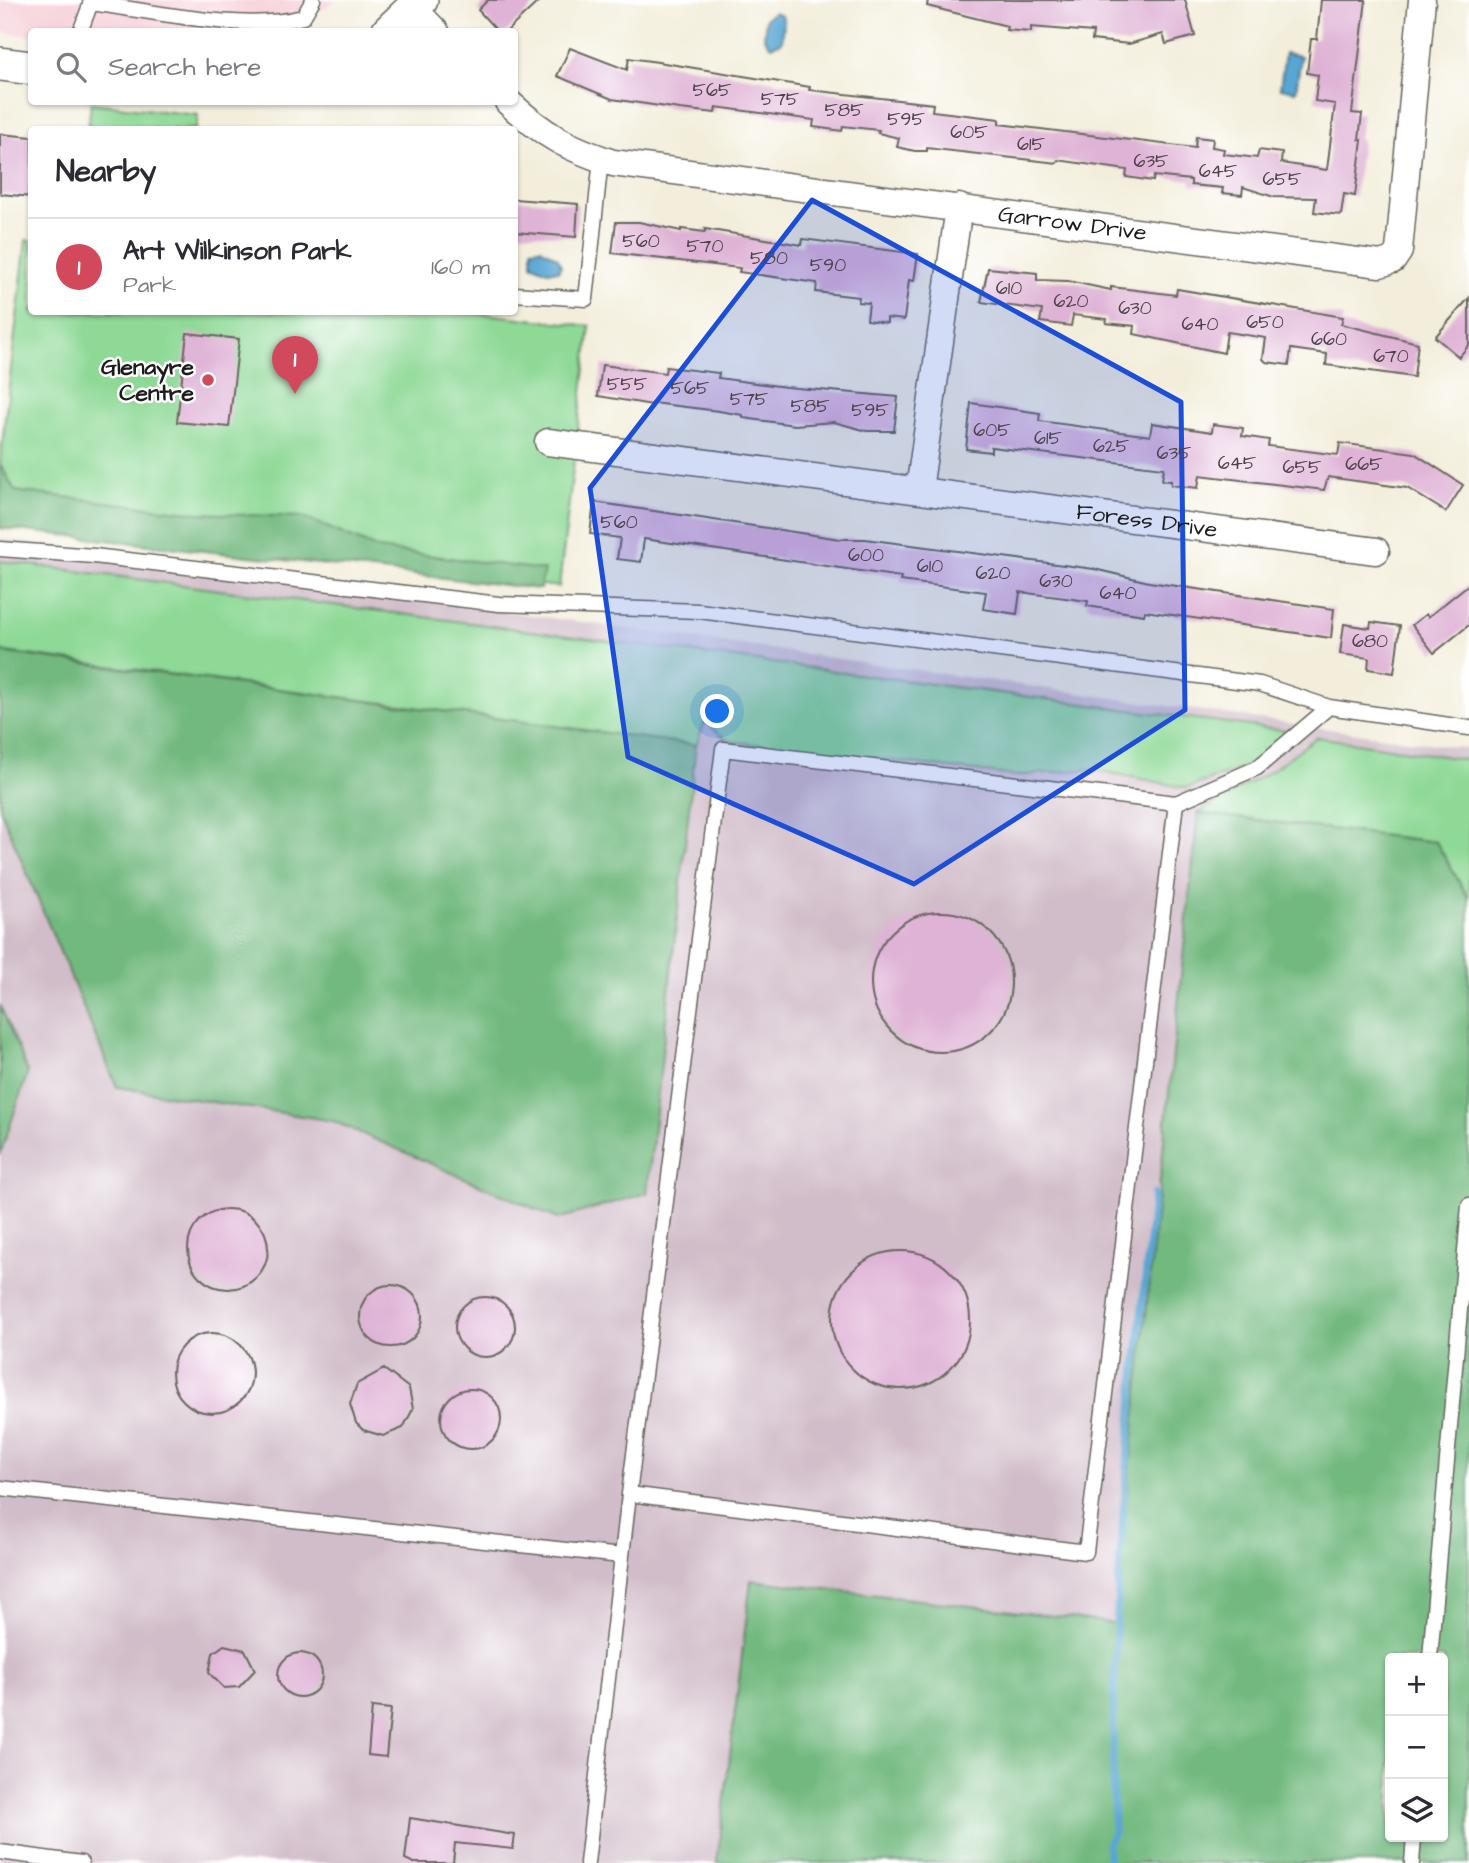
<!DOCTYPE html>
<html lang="en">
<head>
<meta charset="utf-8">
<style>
  body { margin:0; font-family:"Architects Daughter",sans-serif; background:#f2f2f3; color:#2b2b33 }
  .controls { position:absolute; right:21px; bottom:21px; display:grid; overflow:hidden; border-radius:7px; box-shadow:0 2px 5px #0004 }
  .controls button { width:63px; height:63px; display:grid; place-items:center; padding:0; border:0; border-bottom:2px solid #e1e1e2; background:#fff; color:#2b2b33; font:35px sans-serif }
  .you { position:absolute; left:718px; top:712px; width:24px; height:24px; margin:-18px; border:5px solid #fff; border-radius:50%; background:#1a73e8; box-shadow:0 0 0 10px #1a73e833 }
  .badge { display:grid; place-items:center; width:46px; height:46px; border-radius:50%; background:#d1495b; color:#fff; font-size:23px; font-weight:700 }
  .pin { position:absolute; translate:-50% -58px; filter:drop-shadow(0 2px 4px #0008) }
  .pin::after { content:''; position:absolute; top:37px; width:24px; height:21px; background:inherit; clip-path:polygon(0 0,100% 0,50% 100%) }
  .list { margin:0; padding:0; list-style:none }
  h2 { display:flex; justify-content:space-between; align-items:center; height:91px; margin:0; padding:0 28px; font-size:30px }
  h2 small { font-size:23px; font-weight:400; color:#7c7c81 }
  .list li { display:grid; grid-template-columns:46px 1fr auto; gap:21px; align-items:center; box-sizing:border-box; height:98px; padding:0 28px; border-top:2px solid #e1e1e2 }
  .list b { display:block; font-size:26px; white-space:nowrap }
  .list p { margin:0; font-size:23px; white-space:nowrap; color:#7c7c81 }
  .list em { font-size:23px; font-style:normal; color:#7c7c81 }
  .icon { flex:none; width:38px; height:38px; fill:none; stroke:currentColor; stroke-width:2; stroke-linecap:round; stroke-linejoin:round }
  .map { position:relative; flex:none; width:1469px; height:1863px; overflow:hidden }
  .search { position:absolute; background:#fff; box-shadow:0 2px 5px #0004; left:28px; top:28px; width:490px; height:77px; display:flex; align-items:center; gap:18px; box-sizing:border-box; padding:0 24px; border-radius:7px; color:#7c7c81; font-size:26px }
  .panel { position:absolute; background:#fff; box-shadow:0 2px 5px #0004; left:28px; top:126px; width:490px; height:189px; border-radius:7px }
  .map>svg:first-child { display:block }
  .built { fill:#f6cfd7 }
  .industrial { fill:#d1bdc9 }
  .green { fill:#8ed996; stroke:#557a59; stroke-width:2 }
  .forest { fill:#72b97f; stroke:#476a4e; stroke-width:2; fill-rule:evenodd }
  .water { fill:#59a6d2; stroke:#3a6177; stroke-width:2 }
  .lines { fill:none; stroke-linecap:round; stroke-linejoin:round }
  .stream { stroke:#59a6d2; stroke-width:7 }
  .building { fill:#dfb3d6 }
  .service-casing { stroke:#67665f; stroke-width:17 }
  .minor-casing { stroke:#67665f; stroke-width:29 }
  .tertiary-casing { stroke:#67665f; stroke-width:36 }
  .service { stroke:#fff; stroke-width:14 }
  .minor { stroke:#fff; stroke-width:26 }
  .tertiary { stroke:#fff; stroke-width:33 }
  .marked { fill:#1d4ed8; fill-opacity:0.2; stroke:#1d4ed8; stroke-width:5; stroke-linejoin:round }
  .poi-dot { fill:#d1495b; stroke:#fff; stroke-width:2.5 }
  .labels { text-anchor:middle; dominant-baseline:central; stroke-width:5; stroke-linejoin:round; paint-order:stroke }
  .number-label { font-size:19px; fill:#4d424a }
  .street-label { font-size:23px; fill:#1c1c1c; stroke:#fff }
  .poi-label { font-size:23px; font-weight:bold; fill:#1c1c1c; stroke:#fff; text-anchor:end }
</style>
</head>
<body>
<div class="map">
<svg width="1469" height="1863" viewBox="0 0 1469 1863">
  <rect width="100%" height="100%" fill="#fff"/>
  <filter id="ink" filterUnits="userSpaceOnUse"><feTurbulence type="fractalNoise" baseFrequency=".0143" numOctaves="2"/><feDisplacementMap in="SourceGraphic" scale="14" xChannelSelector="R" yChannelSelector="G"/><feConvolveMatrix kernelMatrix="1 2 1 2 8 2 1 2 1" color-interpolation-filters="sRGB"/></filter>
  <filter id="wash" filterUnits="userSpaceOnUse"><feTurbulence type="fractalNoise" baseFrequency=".00686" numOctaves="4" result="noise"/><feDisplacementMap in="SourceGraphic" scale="28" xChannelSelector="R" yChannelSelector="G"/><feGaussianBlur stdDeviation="1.57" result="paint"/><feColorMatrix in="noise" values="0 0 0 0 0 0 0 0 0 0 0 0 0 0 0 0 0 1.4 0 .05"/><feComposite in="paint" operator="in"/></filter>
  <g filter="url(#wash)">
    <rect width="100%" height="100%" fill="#f3eedb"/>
    <path class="built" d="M 0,0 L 336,0 L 292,31 L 32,32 L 31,36 L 0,32 Z"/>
    <path class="industrial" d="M 0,539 L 1469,749 L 1469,1035 L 1390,1658 L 1390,1837 L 1408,1863 L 0,1863 Z"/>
    <path class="green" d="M 91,103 L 198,115 L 196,129 L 88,129 Z
      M 26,240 L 31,240 L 32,312 L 467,312 L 590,326 L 559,587 L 0,522 L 0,462 Z
      M 0,561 L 1288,731 L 1250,765 L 1187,788 L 1091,769 L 1015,776 L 728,741 L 705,722 L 696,745 L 0,651 Z
      M 1317,737 L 1469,760 L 1469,899 L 1436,842 L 1198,813 L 1269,772 Z"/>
    <path class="forest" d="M 0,464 L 15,491 L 198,513 L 303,517 L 379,549 L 544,570 L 540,589 L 0,528 Z
      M 0,652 L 696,745 L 647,1193 L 558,1219 L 333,1121 L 117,1087 L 0,809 Z
      M 1198,813 L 1436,842 L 1469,899 L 1469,1863 L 717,1863 L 751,1580 L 1114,1623 ZM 1390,1658 L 1443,1658 L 1443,1837 L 1390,1837 Z
      M 0,1005 L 28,1072 L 0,1155 Z"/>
    <path class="water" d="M 774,12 L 782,15 L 784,22 L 782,42 L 771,46 L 764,37 L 766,18 Z
      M 1285,53 L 1301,56 L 1296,91 L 1280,88 Z
      M 541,248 L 558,258 L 561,266 L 558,271 L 547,271 L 532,264 L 532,249 Z"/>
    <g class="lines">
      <path class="stream" d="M 1109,1863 L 1107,1844 L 1114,1833 C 1108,1618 1131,1407 1154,1194"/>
    </g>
    <g id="blocks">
      <path class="building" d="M 488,0 L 540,0 L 506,32 L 498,32 L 478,10 Z
        M 928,0 L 1185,0 L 1195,36 L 1166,44 L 1163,34 L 1129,44 L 1092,40 L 1093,32 L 1031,27 L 1031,32 L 1006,30 L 1007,26 L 927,6 Z
        M 1321,0 L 1366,0 L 1352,113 L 1362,114 L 1359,139 L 1362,140 L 1355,196 L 1344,194 L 1341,215 L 1314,212 L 1316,198 L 1274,197 L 1243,187 L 1242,195 L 1222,193 L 1223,188 L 1191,185 L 1191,180 L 1154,176 L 1153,181 L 1126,177 L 1127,170 L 1058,160 L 1057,163 L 927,148 L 927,151 L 915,151 L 897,147 L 899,138 L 878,133 L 879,130 L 843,126 L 842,131 L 813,127 L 814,120 L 716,107 L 715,113 L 680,109 L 612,99 L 557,76 L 570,48 L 627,70 L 629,58 L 658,62 L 810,87 L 809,90 L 933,104 L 932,111 L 999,119 L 999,124 L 1195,148 L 1196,137 L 1213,139 L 1212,147 L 1224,149 L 1223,154 L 1257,158 L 1259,150 L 1282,153 L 1281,163 L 1327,170 L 1335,104 L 1315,101 L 1318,75 L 1307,73 L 1311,39 L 1317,39 Z
        M 0,134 L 32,137 L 32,197 L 0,194 Z
        M 514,199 L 578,204 L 576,237 L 514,232 Z
        M 616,222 L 639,222 L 681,231 L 681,229 L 705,232 L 705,229 L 802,245 L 803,239 L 918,254 L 914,281 L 909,280 L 904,320 L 887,318 L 887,323 L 867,320 L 869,303 L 858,302 L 859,297 L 816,292 L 817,283 L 739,272 L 740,268 L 612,253 Z
        M 988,268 L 1037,273 L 1037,280 L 1068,281 L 1111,290 L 1111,287 L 1176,295 L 1177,289 L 1343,317 L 1341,324 L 1418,343 L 1414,377 L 1326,365 L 1327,354 L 1291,349 L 1289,365 L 1266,362 L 1263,359 L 1266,338 L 1227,332 L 1224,353 L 1134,334 L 1135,326 L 1106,323 L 1107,319 L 1073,315 L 1071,326 L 1040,322 L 1042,310 L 981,302 Z
        M 1469,298 L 1469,345 L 1459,357 L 1435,337 Z
        M 187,333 L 239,339 L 229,427 L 177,422 Z
        M 602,365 L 665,373 L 666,367 L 719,373 L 718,378 L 786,387 L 898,397 L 894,431 L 867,431 L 834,422 L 795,425 L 743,418 L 743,415 L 719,411 L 653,403 L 652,405 L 598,396 Z
        M 971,403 L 1040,413 L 1039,421 L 1150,436 L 1152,423 L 1212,432 L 1213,424 L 1243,428 L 1242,436 L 1269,440 L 1268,446 L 1338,455 L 1340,443 L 1414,453 L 1463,485 L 1446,512 L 1407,488 L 1328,477 L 1324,490 L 1200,475 L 1198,488 L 1171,485 L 1171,481 L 1162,480 L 1164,468 L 991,447 L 991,452 L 966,449 Z
        M 594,502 L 840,539 L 865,539 L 1094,569 L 1149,582 L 1334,609 L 1331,638 L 1145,611 L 1144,615 L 1087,606 L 1088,601 L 1020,592 L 1017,614 L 983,609 L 986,592 L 900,581 L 901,577 L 644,539 L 641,562 L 617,559 L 620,538 L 590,534 Z
        M 1469,584 L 1469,625 L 1434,653 L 1412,625 L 1426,614 L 1428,617 Z
        M 1371,622 L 1400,626 L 1394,673 L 1368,669 L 1369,658 L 1340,654 L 1344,624 L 1370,628 Z
        M871 982a70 70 0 1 1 140 0a70 70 0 1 1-140 0Z
        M188 1249a40 40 0 1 1 80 0a40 40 0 1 1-80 0Z
        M832 1320a69 69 0 1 1 138 0a69 69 0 1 1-138 0Z
        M360 1316a31 31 0 1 1 62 0a31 31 0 1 1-62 0Z
        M455 1327a30 30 0 1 1 60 0a30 30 0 1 1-60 0Z
        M172 1373a40 40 0 1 1 80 0a40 40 0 1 1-80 0Z
        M 384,1369 L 409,1388 L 413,1409 L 403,1428 L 383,1436 L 363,1430 L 356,1423 L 350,1404 L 357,1384 Z
        M441 1419a30 30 0 1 1 60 0a30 30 0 1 1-60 0Z
        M 224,1645 L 245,1650 L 255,1670 L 239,1687 L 224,1688 L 209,1673 L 213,1653 Z
        M278 1675a22 22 0 1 1 44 0a22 22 0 1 1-44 0Z
        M 372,1707 L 391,1709 L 386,1757 L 368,1755 Z
        M 410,1818 L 515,1835 L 513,1849 L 455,1843 L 453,1863 L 414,1863 L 405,1859 Z"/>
    </g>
  </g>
  <g filter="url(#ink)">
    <use href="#blocks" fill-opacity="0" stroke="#67665f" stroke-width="2"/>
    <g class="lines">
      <defs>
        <path id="service" d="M 90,3 C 153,11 243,33 303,17 L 313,0
          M 80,32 L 92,0
          M 514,294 L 586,299 L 601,159
          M 0,549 L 94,556 L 499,604 L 699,611 L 1260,684 L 1329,707
          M 0,1488 L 621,1556
          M 629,1494 L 1086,1552 L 1176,803 L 1257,768 L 1329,707 L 1469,728
          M 1430,1658 L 1469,1205
          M 0,1852 L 81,1863
          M 587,1863 L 629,1494 L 723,749 L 1176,803
          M 1412,1863 L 1414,1837"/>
        <g id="minor">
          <path d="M 413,8 L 436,32"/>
          <path id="s1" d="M 508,102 C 545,136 566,147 613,163 L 1380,264 L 1393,260 L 1399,251 L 1422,0"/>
          <path id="s2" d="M 548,442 L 1376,551"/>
          <path d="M 919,490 L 959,207"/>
        </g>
        <path id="tertiary" d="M 388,32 L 421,0
          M 0,64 L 32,68"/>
      </defs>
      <use href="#service" class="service-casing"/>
      <use href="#minor" class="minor-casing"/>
      <use href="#tertiary" class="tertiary-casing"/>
      <use href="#service" class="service"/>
      <use href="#minor" class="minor"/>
      <use href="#tertiary" class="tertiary"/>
    </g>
  </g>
  <path class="marked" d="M 812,200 L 1181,402 L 1185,710 L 914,884 L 628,757 L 590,488 Z"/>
  <circle class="poi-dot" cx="208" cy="380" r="7"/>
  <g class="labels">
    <g class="number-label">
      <text x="712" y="90">565</text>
      <text x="780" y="99">575</text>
      <text x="844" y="110">585</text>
      <text x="906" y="119">595</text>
      <text x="969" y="132">605</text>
      <text x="1031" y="144">615</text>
      <text x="1151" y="161">635</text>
      <text x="1218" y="171">645</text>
      <text x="1282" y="179">655</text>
      <text x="641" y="241">560</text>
      <text x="705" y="246">570</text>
      <text x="769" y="258">580</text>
      <text x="828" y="265">590</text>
      <text x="1009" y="288">610</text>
      <text x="1071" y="301">620</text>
      <text x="1135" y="308">630</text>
      <text x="1265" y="322">650</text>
      <text x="1200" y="324">640</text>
      <text x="1329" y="339">660</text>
      <text x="1391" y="356">670</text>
      <text x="627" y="384">555</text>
      <text x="690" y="388">565</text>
      <text x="749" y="399">575</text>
      <text x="810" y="406">585</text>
      <text x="870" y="410">595</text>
      <text x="992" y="430">605</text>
      <text x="1048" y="438">615</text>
      <text x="1111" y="446">625</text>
      <text x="1174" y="453">635</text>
      <text x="1237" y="463">645</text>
      <text x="1364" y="464">665</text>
      <text x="1302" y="467">655</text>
      <text x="619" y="522">560</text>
      <text x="866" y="555">600</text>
      <text x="930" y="566">610</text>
      <text x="993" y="573">620</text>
      <text x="1056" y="581">630</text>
      <text x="1118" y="593">640</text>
      <text x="1370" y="641">680</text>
    </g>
    <g class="street-label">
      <text stroke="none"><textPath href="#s1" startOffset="586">Garrow Drive</textPath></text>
      <text stroke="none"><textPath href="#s2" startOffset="604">Foress Drive</textPath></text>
    </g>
    <g class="poi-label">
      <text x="194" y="367">Glenayre<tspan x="194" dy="26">Centre</tspan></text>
    </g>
  </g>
</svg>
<div class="controls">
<button>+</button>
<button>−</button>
<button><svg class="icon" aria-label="layers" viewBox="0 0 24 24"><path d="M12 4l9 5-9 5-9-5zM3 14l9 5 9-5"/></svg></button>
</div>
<div class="you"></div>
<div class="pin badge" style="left:295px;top:394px">1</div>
<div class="search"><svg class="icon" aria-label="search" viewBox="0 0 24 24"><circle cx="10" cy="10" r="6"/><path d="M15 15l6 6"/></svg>Search here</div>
<section class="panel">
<h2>Nearby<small></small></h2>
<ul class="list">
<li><span class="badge">1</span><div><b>Art Wilkinson Park</b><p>Park</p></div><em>160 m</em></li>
</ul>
</section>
</div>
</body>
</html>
